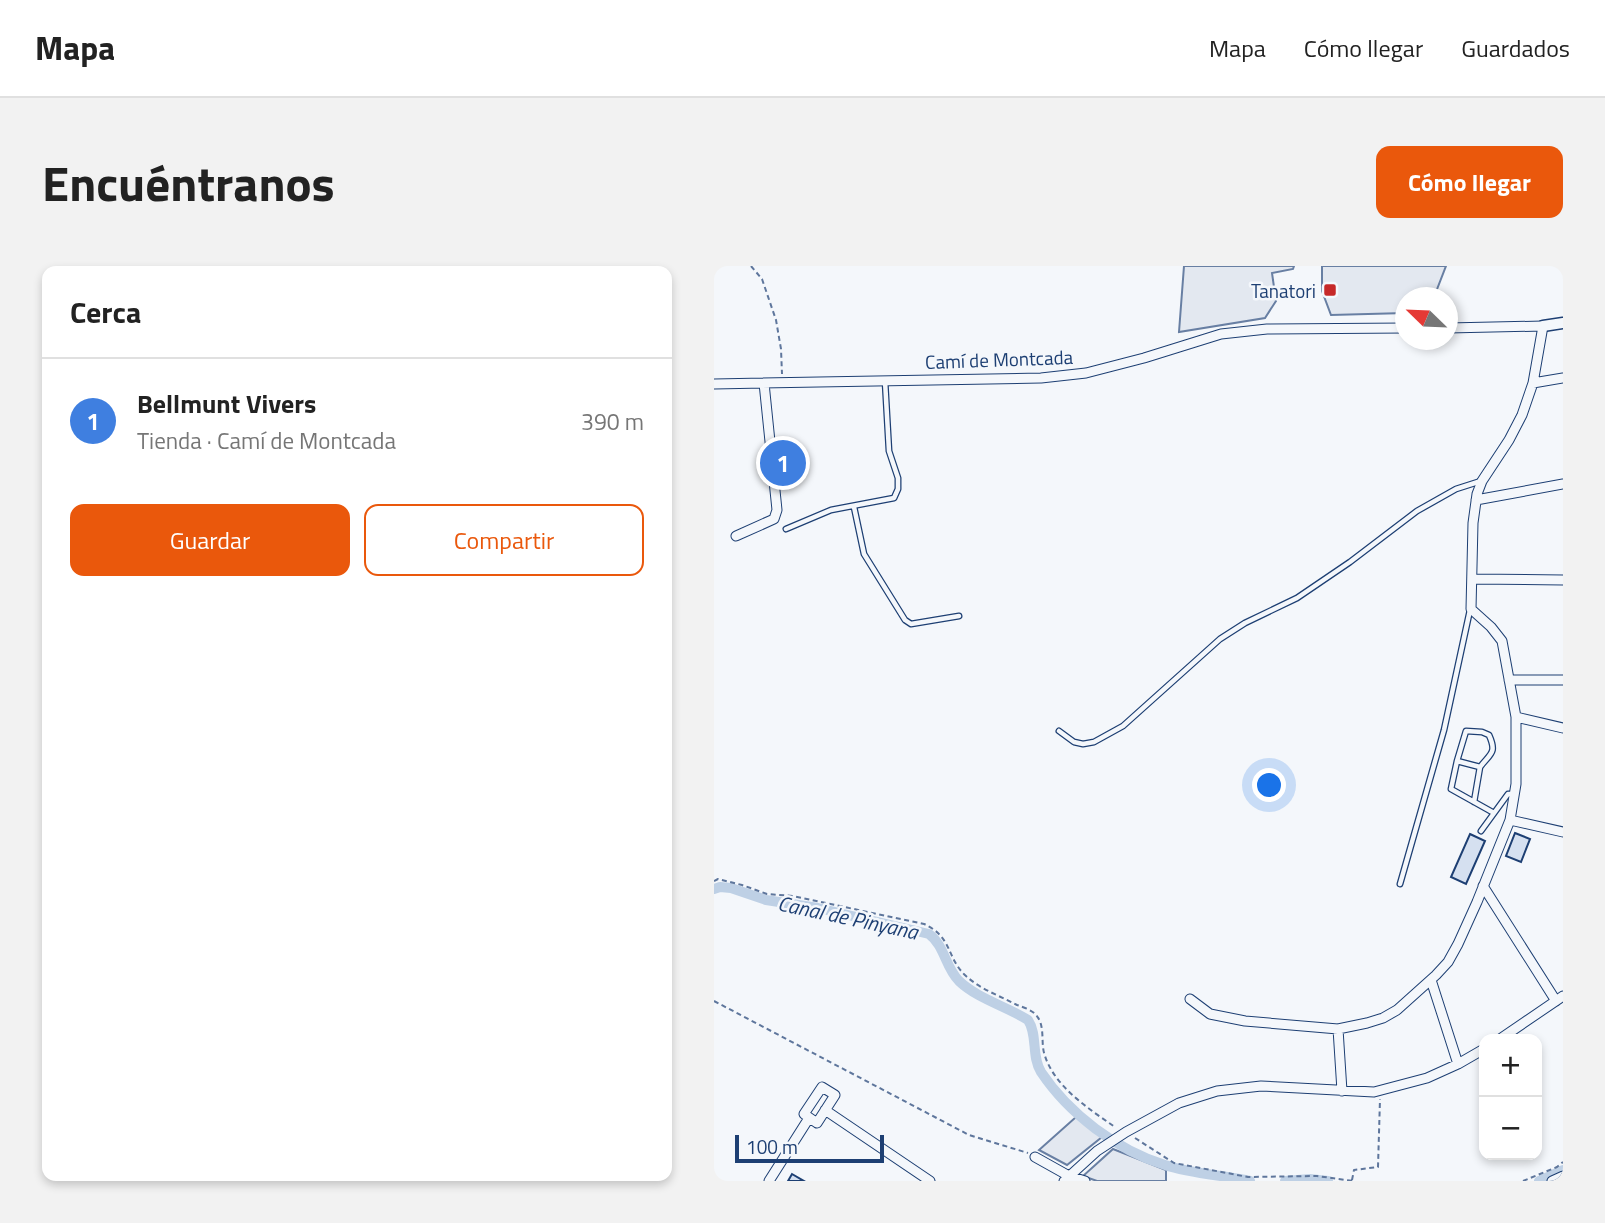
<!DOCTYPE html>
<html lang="es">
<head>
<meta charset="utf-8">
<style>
  body { margin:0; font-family:"Titillium Web",sans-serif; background:#f2f2f2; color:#222 }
  .controls { position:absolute; right:21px; bottom:21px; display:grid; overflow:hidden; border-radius:14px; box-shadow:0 4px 10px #0003 }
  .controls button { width:63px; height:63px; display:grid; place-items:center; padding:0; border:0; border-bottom:2px solid #e0e0e0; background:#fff; color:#222; font:35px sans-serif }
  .compass { position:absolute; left:681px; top:21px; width:63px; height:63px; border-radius:50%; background:#fff; box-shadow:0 4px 10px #0003; rotate:293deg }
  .scale { position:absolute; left:21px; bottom:18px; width:149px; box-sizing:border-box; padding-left:7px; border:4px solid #1d3f73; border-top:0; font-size:19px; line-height:24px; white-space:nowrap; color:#1d3f73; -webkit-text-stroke:5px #f4f7fb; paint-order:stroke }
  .you { position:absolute; left:556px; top:520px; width:24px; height:24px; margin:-18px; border:5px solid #fff; border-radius:50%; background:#1a73e8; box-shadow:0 0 0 10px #1a73e833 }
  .badge { display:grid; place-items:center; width:46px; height:46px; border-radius:50%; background:#ea580c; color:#fff; font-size:23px; font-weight:700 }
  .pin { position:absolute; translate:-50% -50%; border:4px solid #fff; box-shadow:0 2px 7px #0006 }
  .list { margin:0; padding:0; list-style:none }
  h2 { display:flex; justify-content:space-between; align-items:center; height:91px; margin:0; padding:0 28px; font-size:30px }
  h2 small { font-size:23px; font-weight:400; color:#767676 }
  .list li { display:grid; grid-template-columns:46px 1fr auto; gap:21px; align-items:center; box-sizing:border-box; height:126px; padding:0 28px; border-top:2px solid #e0e0e0 }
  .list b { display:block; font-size:26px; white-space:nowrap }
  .list p { margin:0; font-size:23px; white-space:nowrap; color:#767676 }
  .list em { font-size:23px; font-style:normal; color:#767676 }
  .actions { display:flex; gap:14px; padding:21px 28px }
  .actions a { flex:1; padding:16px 0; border:2px solid #ea580c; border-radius:14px; text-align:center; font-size:24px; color:#ea580c }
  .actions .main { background:#ea580c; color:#fff }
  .map { position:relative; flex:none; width:849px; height:915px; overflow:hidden; border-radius:14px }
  header { display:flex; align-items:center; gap:42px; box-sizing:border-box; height:98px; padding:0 35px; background:#fff; border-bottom:2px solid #e0e0e0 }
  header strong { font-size:33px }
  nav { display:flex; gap:38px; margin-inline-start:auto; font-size:24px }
  .intro { display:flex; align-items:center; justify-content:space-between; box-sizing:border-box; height:168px; padding:0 42px }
  h1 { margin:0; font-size:49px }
  .button { padding:18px 32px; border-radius:14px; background:#ea580c; color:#fff; font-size:24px; font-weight:700 }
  main { display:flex; gap:42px; padding:0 42px }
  aside { flex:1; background:#fff; border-radius:14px; box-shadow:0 4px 10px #0003 }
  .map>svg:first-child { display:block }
  .parking { fill:#e3e8f0; stroke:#687fa3; stroke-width:2 }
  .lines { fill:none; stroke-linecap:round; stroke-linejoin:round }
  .canal { stroke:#bed0e5; stroke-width:10 }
  .building { fill:#d5e0f0; stroke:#1d3f73; stroke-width:2 }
  .service-casing { stroke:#1d3f73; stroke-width:7 }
  .minor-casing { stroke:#1d3f73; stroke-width:11 }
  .tertiary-casing { stroke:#1d3f73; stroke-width:13 }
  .path { stroke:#5e769c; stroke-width:2; stroke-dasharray:5 3.5; stroke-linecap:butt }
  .service { stroke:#f4f7fb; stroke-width:4.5 }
  .minor { stroke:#f4f7fb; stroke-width:9 }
  .tertiary { stroke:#f4f7fb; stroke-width:10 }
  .poi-dot { fill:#c62828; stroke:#f4f7fb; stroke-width:2.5 }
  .labels { text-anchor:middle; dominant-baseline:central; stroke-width:5; stroke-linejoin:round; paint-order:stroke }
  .poi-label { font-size:19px; fill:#1d3f73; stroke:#f4f7fb; text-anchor:end }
  .street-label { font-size:19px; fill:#1d3f73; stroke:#f4f7fb }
  .water-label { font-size:21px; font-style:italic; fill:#1d3f73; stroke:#f4f7fb }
</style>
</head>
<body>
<header>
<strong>Mapa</strong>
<nav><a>Mapa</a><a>Cómo llegar</a><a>Guardados</a></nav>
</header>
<div class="intro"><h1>Encuéntranos</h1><a class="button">Cómo llegar</a></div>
<main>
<aside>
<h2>Cerca<small></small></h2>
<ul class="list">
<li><span class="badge" style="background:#3f7fe0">1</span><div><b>Bellmunt Vivers</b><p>Tienda · Camí de Montcada</p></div><em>390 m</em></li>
</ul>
<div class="actions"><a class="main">Guardar</a><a>Compartir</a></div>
</aside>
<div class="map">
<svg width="849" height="915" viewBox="0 0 849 915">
  <rect width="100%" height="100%" fill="#f4f7fb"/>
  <path class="parking" d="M 470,0 L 580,0 L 579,3 L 558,7 L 562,35 L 551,52 L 465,66 Z
    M 608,0 L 732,0 L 720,31 L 692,32 L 691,47 L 617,49 L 608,25 Z
    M 362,851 L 388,871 L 353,899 L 325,884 Z
    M 399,883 L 452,904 L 452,915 L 383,915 L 369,910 Z"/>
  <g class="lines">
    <path class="canal" d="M 0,623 L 6,621 L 17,622 L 52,634 L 104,642 L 215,668 C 231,680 231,701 245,715 C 264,733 292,740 314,754 C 324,769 317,790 327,806 C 355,848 403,884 451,899 C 478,908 508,909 536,915
      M 571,915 L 596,913 L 614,915
      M 825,915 L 849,904"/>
  </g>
  <path class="building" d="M 801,567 L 816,573 L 807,596 L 792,590 Z
    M 756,568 L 771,575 L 752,618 L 737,611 Z
    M 78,908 L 90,915 L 74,915 Z"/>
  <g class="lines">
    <defs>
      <path id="service" d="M 140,241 L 150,288 L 191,354 L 197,358 L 245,350
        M 72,263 L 117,244 L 180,232 L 184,223 L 184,212 L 175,185 L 171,115
        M 345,465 L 360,476 L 369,478 L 380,476 L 409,460 L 506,373 L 531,357 L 583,332 L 636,296 L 703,245 L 742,223 L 767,215
        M 743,495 L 752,465 L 768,466 L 775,469 C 783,487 777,487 766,501
        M 760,536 L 766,501 L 743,495 L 737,523 L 780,547
        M 767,565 L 794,528 L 800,528
        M 686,618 L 730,464 L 756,344"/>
      <path id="minor" d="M 819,117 L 849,112
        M 0,118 L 327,112 L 372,107 L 430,92 L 507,68 L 553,63 L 692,62
        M 762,234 L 849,218
        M 22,270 L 60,253 L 63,244 L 50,117
        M 758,313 L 849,314
        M 795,414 L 849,414
        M 802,451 L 849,462
        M 796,554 L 849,566
        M 769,620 L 842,735
        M 717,714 L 744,798
        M 476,733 L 496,748 L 531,755 L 624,763 L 653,757 L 669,752 L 683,744 L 722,709 L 734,696 L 744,678 L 763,636 L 796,554 L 802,518 L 802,451 L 788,375 L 777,361 L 757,343 L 759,257 L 763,228 L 768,215 L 795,174 L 808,149 L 819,117 L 829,60 L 734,62
        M 624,763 L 628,825
        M 786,773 L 849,730
        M 108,821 L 121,829 L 103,857 L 90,848 Z
        M 111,844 L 216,915
        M 321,891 L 355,910 L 371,915
        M 55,915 L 95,852
        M 350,915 L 383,885 L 412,866 L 465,837 L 503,825 L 547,820 L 660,826 L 713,812 L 744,798 L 770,783
        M 838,915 L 849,910"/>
      <path id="tertiary" d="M 829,60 L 849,57"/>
    </defs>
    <use href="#service" class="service-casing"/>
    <use href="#minor" class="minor-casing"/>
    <use href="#tertiary" class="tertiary-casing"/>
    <path class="path" d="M 37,0 L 48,13 L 62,54 L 67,83 L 68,108
      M 0,615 L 4,613 L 28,619 L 53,628 L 79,630 L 210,658 C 239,671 232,692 252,710 C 266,723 286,730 303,739 C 309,741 318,744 322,749 C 332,760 326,777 331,790 C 341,821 375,843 401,861
      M 0,735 L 255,869 L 314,887
      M 421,872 L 460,897 L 534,911 L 603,910 L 639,915
      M 638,914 L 640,904 L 664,901 L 666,833
      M 809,915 L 843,901 L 849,896"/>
    <use href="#service" class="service"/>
    <use href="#minor" class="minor"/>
    <use href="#tertiary" class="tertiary"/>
  </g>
  <rect class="poi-dot" x="609" y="17" width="14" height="14" rx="3.5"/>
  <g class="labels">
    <g class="poi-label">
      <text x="602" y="24">Tanatori</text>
    </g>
    <g class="street-label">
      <text transform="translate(285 93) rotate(-2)">Camí de Montcada</text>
    </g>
    <g class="water-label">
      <text transform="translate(134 651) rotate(12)">Canal de Pinyana</text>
    </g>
  </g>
</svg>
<div class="controls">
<button>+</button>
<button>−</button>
</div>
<svg class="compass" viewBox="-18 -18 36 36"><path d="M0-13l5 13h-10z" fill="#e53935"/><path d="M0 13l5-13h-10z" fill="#767676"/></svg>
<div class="scale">100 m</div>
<div class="you"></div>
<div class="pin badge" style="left:69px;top:197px;background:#3f7fe0">1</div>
</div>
</main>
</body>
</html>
